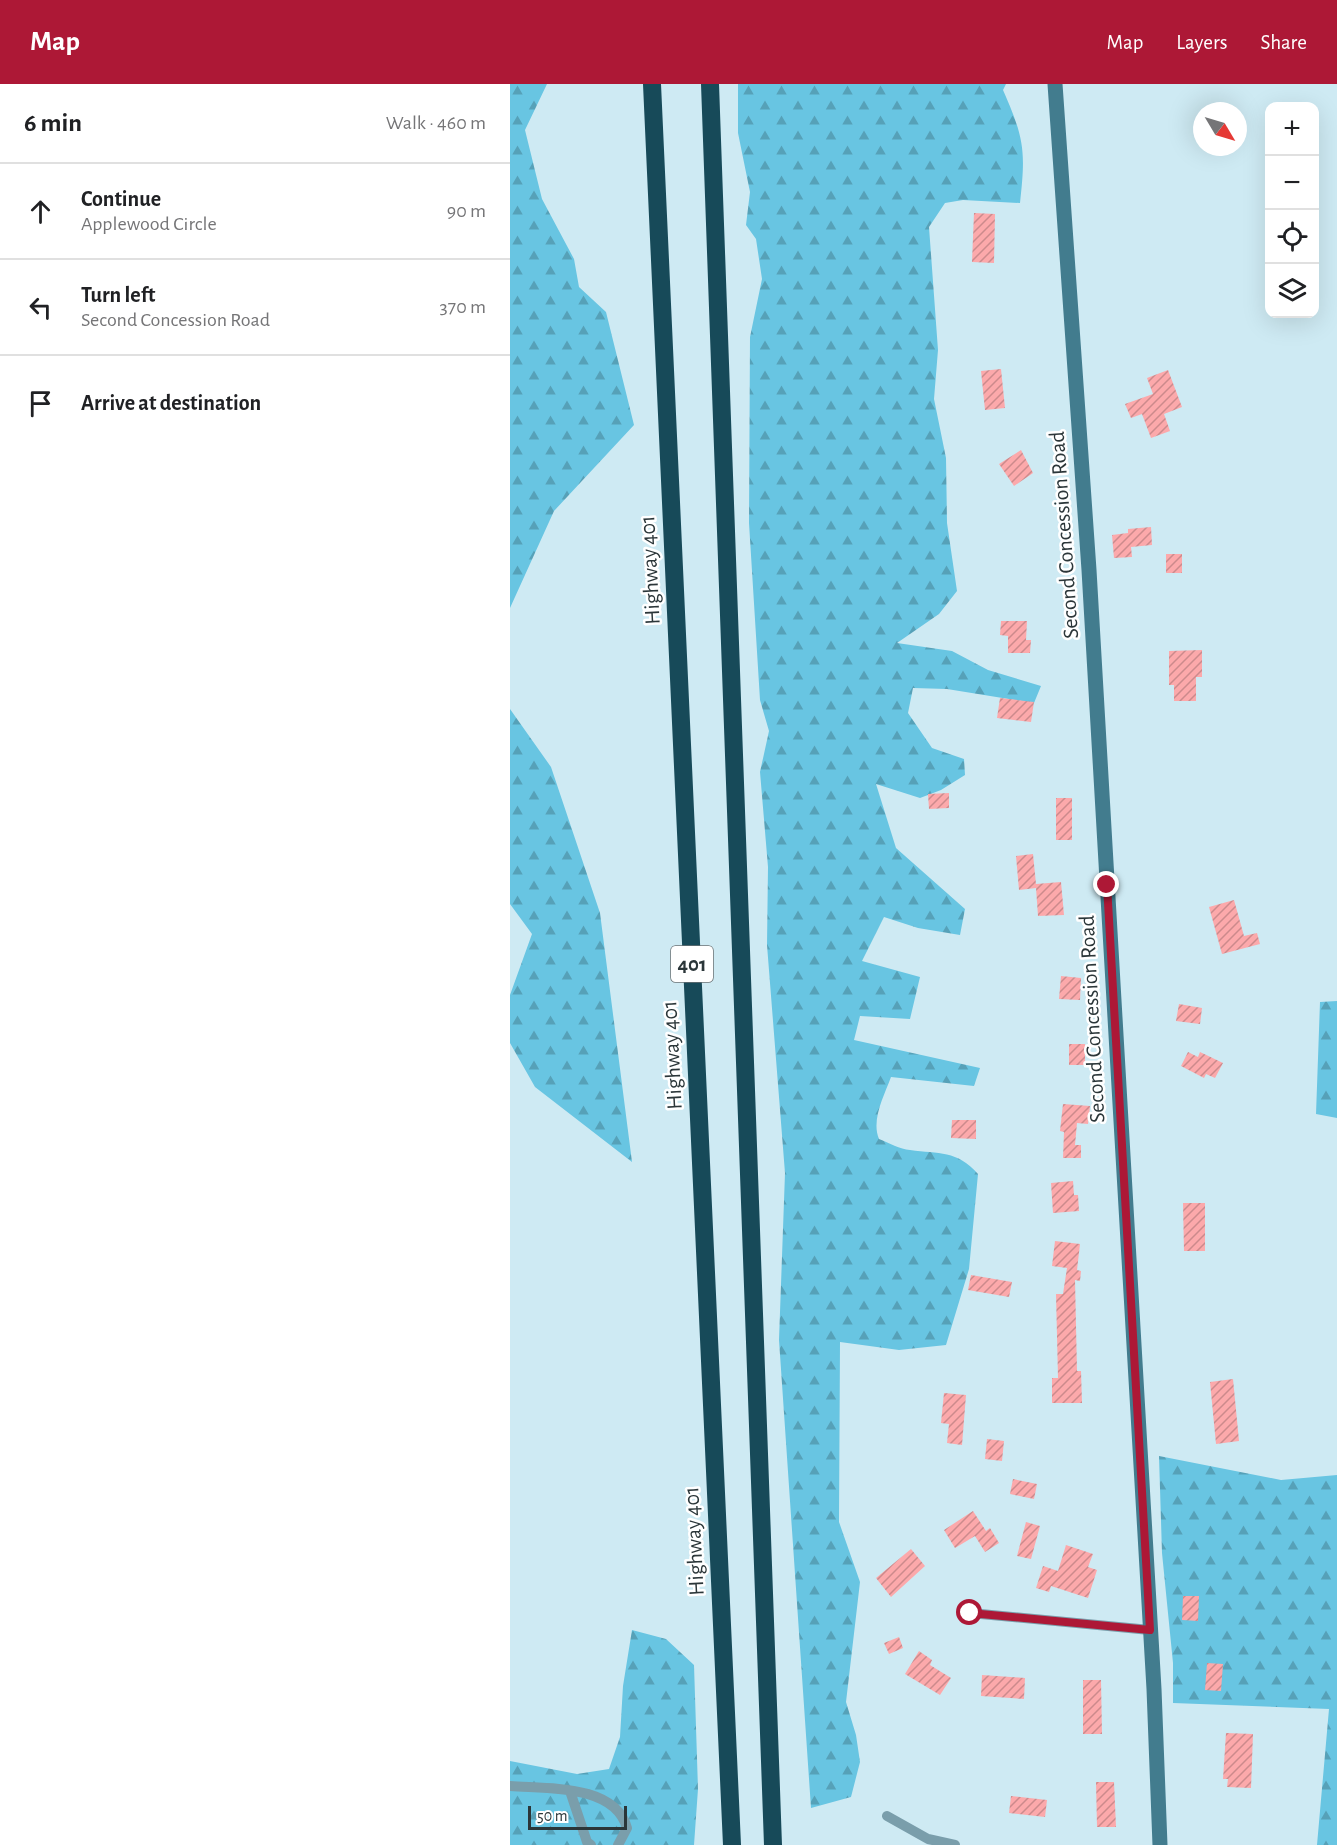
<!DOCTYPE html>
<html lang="en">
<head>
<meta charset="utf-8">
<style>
  body { margin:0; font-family:"Alegreya Sans",sans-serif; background:#f6f6f6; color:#202124 }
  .controls { position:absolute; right:18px; top:18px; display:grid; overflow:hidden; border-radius:12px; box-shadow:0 6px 24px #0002 }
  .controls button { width:54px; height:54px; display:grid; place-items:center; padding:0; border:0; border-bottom:2px solid #e0e0e0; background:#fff; color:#202124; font:30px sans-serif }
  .compass { position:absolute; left:683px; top:18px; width:54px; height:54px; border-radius:50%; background:#fff; box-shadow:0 6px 24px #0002; rotate:128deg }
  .scale { position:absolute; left:18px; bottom:15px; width:99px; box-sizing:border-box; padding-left:6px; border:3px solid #2b3639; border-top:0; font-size:16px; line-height:21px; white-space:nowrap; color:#2b3639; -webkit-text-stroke:4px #fff; paint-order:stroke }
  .stop { position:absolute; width:18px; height:18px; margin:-14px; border:4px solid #ad1836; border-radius:50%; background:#fff }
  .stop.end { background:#ad1836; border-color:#fff; box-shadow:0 2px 6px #0008 }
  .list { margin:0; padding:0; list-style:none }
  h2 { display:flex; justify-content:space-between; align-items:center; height:78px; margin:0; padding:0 24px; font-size:26px }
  h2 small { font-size:20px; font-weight:400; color:#757577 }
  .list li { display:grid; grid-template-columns:39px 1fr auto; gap:18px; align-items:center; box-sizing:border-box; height:96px; padding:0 24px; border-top:2px solid #e0e0e0 }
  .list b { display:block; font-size:22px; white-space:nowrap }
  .list p { margin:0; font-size:20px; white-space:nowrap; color:#757577 }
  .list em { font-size:20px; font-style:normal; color:#757577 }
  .icon { flex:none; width:33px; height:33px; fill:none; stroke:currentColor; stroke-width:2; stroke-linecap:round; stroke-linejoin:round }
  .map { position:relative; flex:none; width:827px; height:1761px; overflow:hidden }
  header { display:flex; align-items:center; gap:36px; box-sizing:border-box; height:84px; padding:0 30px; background:#ad1836; color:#fff }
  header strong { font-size:28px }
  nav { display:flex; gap:33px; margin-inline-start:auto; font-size:21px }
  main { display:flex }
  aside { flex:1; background:#fff }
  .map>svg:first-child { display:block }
  .forest { fill:url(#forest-firs) }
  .building { fill:url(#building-hatch) }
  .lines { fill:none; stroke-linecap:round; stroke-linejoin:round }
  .street { stroke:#7a9eab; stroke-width:10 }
  .secondary { stroke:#427c8e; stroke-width:15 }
  .highway { stroke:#174a59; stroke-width:18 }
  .route { stroke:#ad1836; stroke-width:8 }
  .labels { text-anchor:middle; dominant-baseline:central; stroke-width:5; stroke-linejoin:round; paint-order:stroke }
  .shield { fill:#fff; stroke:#6b7274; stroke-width:1.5 }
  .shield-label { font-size:21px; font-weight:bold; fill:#2b3639 }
  .street-label { font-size:22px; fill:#2b3639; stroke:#fff }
</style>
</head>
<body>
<header>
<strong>Map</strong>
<nav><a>Map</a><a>Layers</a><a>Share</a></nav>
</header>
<main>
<aside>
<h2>6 min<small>Walk · 460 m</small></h2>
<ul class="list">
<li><svg class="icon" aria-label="ahead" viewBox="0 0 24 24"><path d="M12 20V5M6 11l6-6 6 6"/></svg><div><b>Continue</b><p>Applewood Circle</p></div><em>90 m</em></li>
<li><svg class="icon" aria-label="left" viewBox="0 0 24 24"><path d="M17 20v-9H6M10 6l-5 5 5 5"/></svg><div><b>Turn left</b><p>Second Concession Road</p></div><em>370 m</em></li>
<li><svg class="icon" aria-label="arrive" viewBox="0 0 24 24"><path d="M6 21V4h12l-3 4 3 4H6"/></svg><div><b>Arrive at destination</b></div></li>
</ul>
</aside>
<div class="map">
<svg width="827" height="1761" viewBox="0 0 827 1761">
  <defs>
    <pattern id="forest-firs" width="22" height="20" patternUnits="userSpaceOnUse" patternTransform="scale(1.5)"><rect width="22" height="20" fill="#68c5e2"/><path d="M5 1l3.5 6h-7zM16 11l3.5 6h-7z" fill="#56a1b8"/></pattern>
    <pattern id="building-hatch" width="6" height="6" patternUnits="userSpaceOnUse" patternTransform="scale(1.5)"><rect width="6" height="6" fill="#fca9ab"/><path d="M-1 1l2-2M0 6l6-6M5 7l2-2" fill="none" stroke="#cc8a8c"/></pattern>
  </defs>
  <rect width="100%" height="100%" fill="#ceeaf3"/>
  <path class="forest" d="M 0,0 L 37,0 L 15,46 L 32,115 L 64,175 L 69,203 L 96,228 L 124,341 L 44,427 L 0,524 Z
    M 228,0 L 496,0 L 493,6 C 514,54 516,66 510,119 L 453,116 L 435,119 L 419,143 L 428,266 L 424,315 L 436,374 L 437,439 L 447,507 L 429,530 L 387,559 L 442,567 L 478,586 L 531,602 L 524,619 L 437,605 L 403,604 L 398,629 L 422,664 L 454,675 L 455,691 L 431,706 L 410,714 L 366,700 L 386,764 L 455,825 L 450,851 L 408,844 L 374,833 L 352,877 L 410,893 L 400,935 L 350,932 L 344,956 L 470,984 L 464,1002 L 381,993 C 374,1012 361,1036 369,1055 C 379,1059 390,1065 400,1066 C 429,1070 447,1066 468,1090 L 459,1185 L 436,1261 L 389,1266 L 330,1258 L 329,1438 L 350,1498 L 336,1618 L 346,1651 L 350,1678 L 341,1713 L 301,1724 L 269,1256 L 275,1089 L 257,861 L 258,783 L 250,688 L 259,647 L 250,616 L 239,439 L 240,253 L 252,195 L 246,155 L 236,141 L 240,108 L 228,49 Z
    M 0,625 L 41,683 L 90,829 L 122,1078 L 25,1003 L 0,959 L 0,911 L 22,850 L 0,820 Z
    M 827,917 L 827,1034 L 806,1030 L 810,918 Z
    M 649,1372 L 771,1396 L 827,1391 L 827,1761 L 807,1761 L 819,1625 L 663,1619 L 663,1579 L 652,1469 Z
    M 122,1546 L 156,1555 L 184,1581 L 188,1705 L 184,1761 L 0,1761 L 0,1677 L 67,1690 L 99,1685 L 110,1653 L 113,1602 Z"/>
  <path class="building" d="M 464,129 L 485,130 L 484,179 L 462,178 Z
    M 491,285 L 495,324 L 475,326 L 471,287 Z
    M 658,286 L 672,323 L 654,330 L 660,347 L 641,354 L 632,330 L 621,334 L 615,320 L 643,310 L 637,294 Z
    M 511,366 L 523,389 L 504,402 L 489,380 Z
    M 641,443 L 642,461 L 621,463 L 622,473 L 604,474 L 602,451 L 618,449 L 618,445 Z
    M 656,470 L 672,470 L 672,489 L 656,489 Z
    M 491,537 L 517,537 L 516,556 L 521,556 L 520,569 L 498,569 L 498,552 L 490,551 Z
    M 692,566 L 692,593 L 686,593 L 686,617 L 664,617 L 664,601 L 659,601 L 659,567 Z
    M 490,614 L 524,618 L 521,638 L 487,634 Z
    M 439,709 L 439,724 L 419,725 L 418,710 Z
    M 546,714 L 562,714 L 562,756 L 546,756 Z
    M 523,770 L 526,800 L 551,798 L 554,831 L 528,832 L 526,804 L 509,806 L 506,772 Z
    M 724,816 L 734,852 L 747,849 L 750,860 L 712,870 L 699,823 Z
    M 551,892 L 571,894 L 570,916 L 549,915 Z
    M 669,920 L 692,924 L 690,940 L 666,937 Z
    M 559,960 L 575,960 L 575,981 L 559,981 Z
    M 678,968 L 688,973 L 690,968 L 713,979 L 705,994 L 696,990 L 694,994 L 671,982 Z
    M 553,1020 L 580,1022 L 578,1040 L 567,1039 L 565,1061 L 571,1061 L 571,1074 L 553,1074 L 554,1048 L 550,1047 Z
    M 442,1036 L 466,1036 L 466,1055 L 441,1054 Z
    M 563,1097 L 564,1111 L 568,1111 L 569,1127 L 543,1129 L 541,1099 Z
    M 673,1119 L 695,1119 L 695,1167 L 674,1167 Z
    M 545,1157 L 570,1160 L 567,1186 L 571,1187 L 570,1197 L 565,1196 L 567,1287 L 571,1287 L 572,1319 L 542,1319 L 542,1294 L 548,1294 L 546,1210 L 553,1210 L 557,1184 L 542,1182 Z
    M 461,1191 L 502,1198 L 499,1213 L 458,1206 Z
    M 723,1295 L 729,1357 L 706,1360 L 700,1298 Z
    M 434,1309 L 456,1311 L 452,1361 L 437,1359 L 439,1340 L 431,1339 Z
    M 477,1355 L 494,1357 L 492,1377 L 475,1375 Z
    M 503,1395 L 527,1400 L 524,1415 L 500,1410 Z
    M 463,1427 L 476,1447 L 480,1444 L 489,1459 L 475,1468 L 465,1452 L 445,1464 L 434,1446 Z
    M 516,1438 L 530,1442 L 521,1475 L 507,1472 Z
    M 556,1461 L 583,1470 L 578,1483 L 587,1486 L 578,1514 L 541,1502 L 539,1508 L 526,1504 L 533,1482 L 548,1487 Z
    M 401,1465 L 415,1482 L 381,1513 L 366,1494 Z
    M 673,1512 L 689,1512 L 688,1537 L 672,1536 Z
    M 389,1553 L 393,1564 L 379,1570 L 374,1559 Z
    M 409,1567 L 422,1576 L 420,1581 L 441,1594 L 430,1611 L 395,1590 Z
    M 697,1579 L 713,1580 L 711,1607 L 695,1606 Z
    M 472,1591 L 515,1594 L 514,1615 L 471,1612 Z
    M 573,1596 L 591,1596 L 592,1650 L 573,1650 Z
    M 716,1649 L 743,1650 L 741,1704 L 717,1703 L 718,1695 L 713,1695 Z
    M 586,1698 L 604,1698 L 606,1743 L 587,1743 Z
    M 501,1712 L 537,1716 L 535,1733 L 499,1729 Z"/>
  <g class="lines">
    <path class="street" d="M 460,1529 L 640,1546
      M 0,1702 C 37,1705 105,1700 117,1744 L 108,1761
      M 60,1707 L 77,1758 L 81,1761
      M 377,1732 L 418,1755 L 445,1761"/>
    <path class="secondary" d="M 545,0 L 579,486 L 644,1605 L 650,1761"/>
    <path class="highway" d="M 142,0 L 222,1761
      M 200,0 L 263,1761"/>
  </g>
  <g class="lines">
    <path class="route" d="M 460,1529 L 640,1546 L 597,801"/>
  </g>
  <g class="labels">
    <rect class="shield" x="161" y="862" width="42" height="36" rx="4.5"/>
    <g class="shield-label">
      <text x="182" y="880">401</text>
    </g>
    <g class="street-label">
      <text transform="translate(554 451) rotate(-94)">Second Concession Road</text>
      <text transform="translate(140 486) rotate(-93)">Highway 401</text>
      <text transform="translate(582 935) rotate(-93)">Second Concession Road</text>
      <text transform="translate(162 971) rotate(-93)">Highway 401</text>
      <text transform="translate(184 1457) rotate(-93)">Highway 401</text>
    </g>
  </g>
</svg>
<div class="controls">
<button>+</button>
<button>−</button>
<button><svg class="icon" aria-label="locate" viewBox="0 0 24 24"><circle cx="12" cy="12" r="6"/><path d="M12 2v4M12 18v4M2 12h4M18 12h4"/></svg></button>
<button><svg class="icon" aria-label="layers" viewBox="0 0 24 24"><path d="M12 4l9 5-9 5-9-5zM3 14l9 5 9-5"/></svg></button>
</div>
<svg class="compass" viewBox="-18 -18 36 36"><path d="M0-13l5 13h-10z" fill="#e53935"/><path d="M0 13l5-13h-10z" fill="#757577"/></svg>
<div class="scale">50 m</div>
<div class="stop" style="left:460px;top:1529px"></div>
<div class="stop end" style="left:597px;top:801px"></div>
</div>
</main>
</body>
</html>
